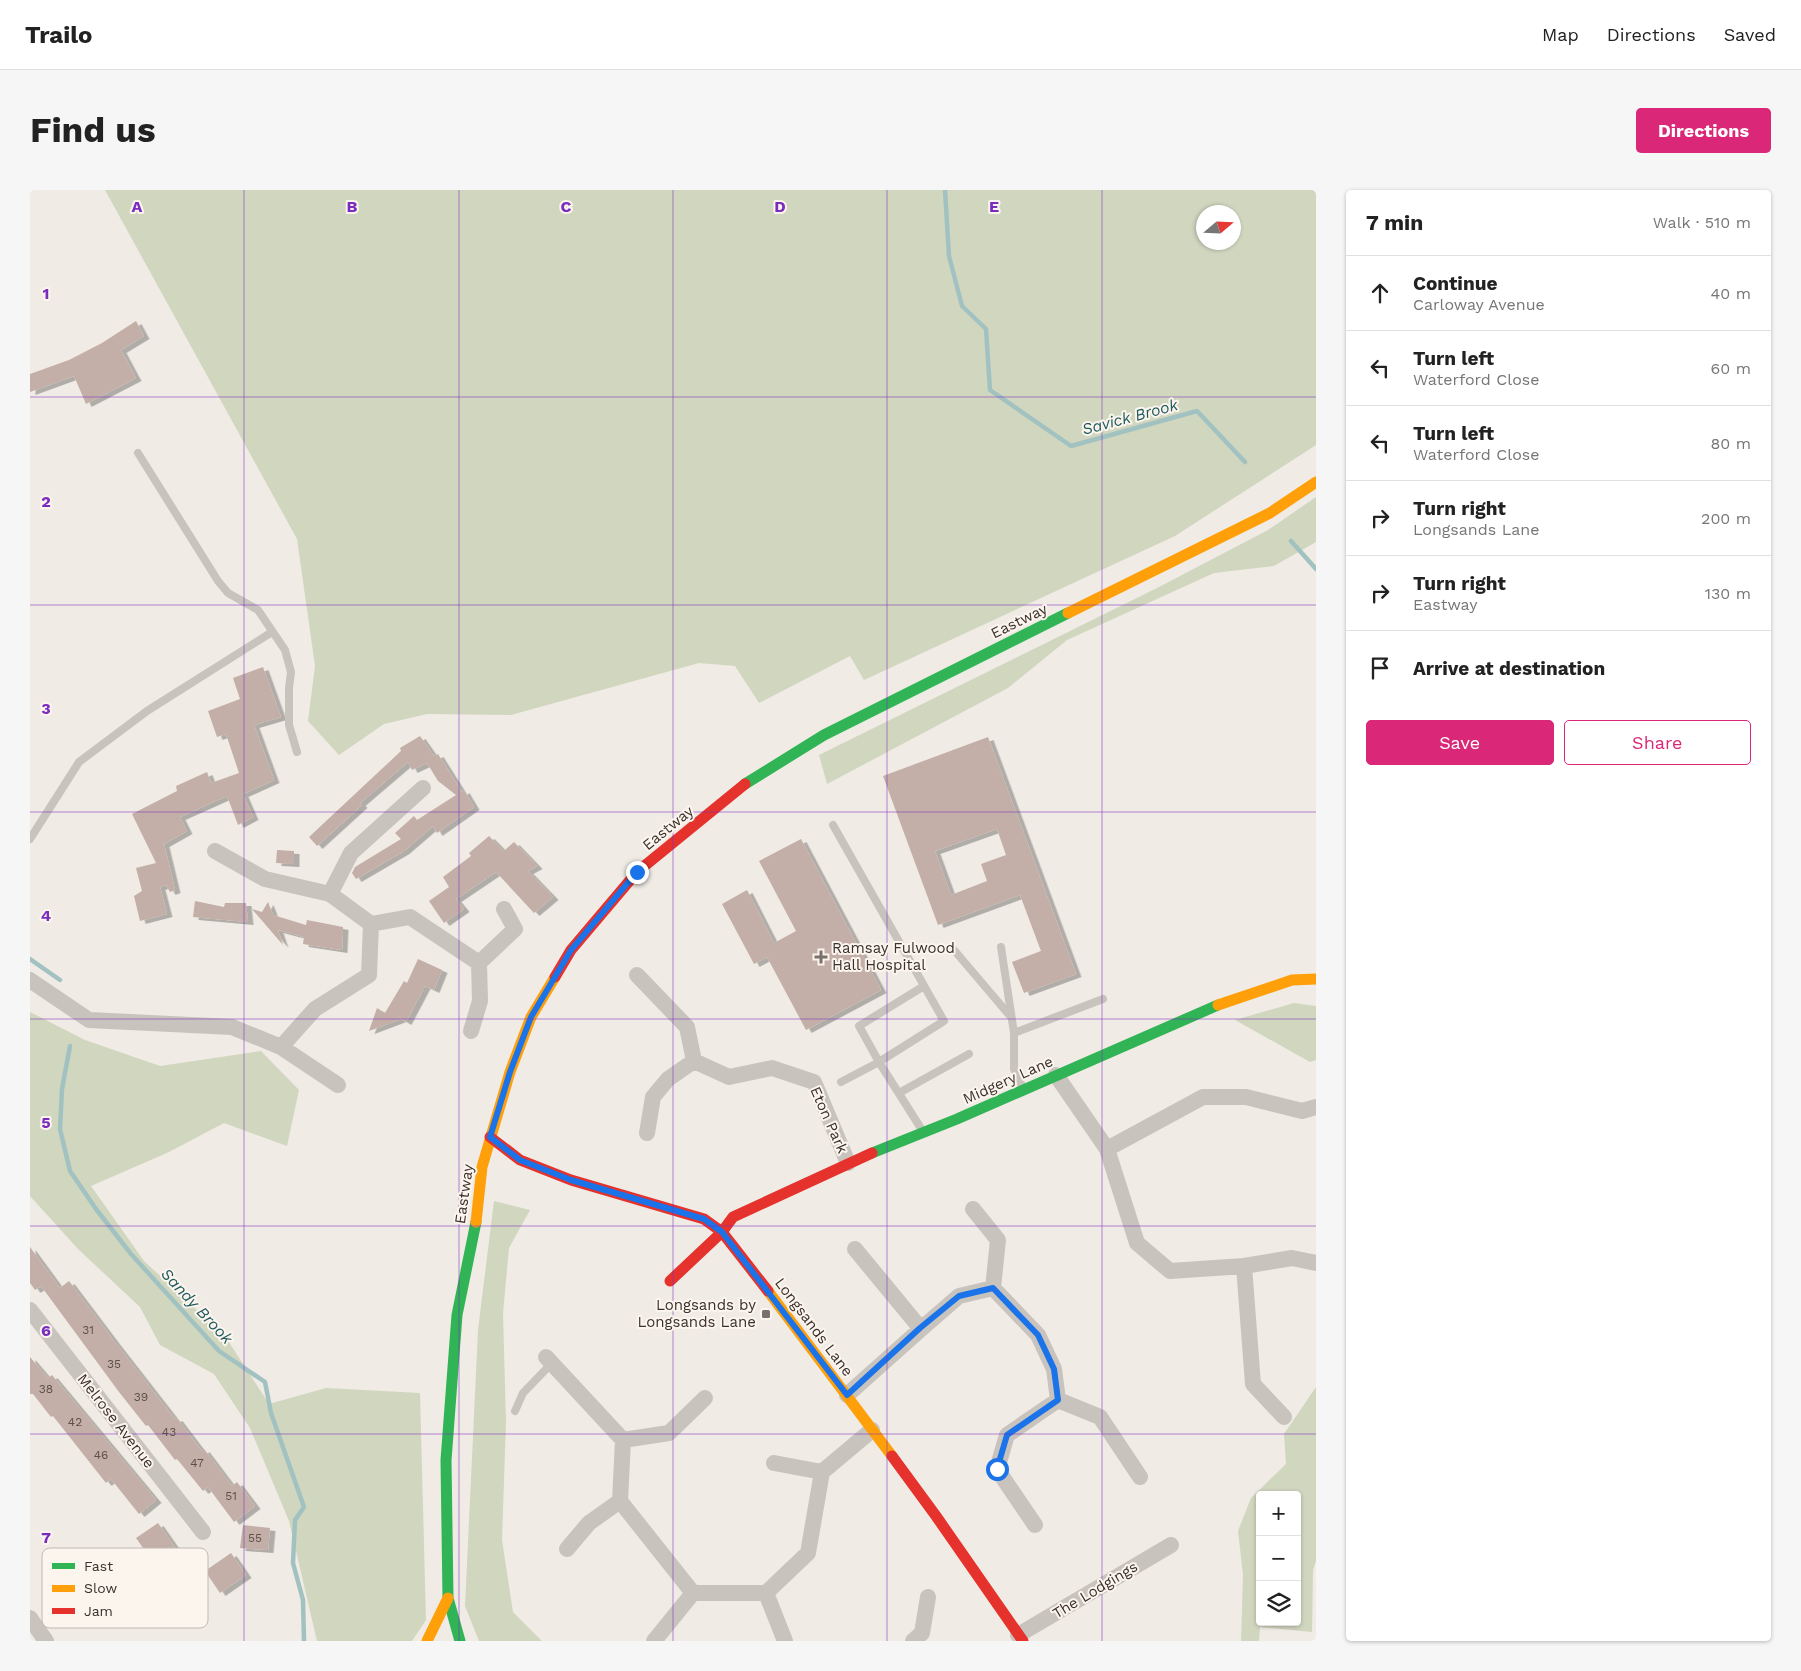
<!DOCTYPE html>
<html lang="en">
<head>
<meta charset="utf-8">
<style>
  body { margin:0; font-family:"Work Sans",sans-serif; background:#f6f6f6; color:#222 }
  .controls { position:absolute; right:15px; bottom:15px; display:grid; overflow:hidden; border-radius:5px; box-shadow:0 1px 4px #0004 }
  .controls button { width:45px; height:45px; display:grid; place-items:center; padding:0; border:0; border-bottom:1px solid #e0e0e0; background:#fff; color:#222; font:25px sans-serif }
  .compass { position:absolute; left:1166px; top:15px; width:45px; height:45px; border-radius:50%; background:#fff; box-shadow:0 1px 4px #0004; rotate:71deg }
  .stop { position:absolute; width:15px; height:15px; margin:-11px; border:4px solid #1a73e8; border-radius:50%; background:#fff }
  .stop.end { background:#1a73e8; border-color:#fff; box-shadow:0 1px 5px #0008 }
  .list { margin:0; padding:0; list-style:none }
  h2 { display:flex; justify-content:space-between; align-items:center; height:65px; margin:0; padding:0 20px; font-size:21px }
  h2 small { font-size:16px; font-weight:400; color:#767676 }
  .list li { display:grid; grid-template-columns:32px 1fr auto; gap:15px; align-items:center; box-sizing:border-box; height:75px; padding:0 20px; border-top:1px solid #e0e0e0 }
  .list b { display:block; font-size:19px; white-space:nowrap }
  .list p { margin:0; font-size:16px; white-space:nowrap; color:#767676 }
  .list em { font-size:16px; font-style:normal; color:#767676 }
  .actions { display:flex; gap:10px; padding:15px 20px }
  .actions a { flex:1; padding:11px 0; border:1px solid #db2777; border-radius:5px; text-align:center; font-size:18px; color:#db2777 }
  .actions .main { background:#db2777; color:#fff }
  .icon { flex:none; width:28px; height:28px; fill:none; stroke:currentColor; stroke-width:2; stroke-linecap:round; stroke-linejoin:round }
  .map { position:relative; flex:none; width:1286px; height:1451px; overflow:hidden; border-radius:5px }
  header { display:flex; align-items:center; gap:30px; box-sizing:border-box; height:70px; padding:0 25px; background:#fff; border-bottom:1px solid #e0e0e0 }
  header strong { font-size:24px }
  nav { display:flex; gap:28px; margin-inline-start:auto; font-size:18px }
  .intro { display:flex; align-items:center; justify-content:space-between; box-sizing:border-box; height:120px; padding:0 30px }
  h1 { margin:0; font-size:35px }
  .button { padding:12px 22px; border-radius:5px; background:#db2777; color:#fff; font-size:18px; font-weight:700 }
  main { display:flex; gap:30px; padding:0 30px }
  aside { flex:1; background:#fff; border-radius:5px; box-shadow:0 1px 4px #0004 }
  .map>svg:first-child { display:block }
  .green { fill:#d1d6bf; fill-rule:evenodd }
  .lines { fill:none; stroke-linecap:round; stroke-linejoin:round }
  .stream { stroke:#a1c2c1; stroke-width:4.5 }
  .building { fill:#c3afa7; fill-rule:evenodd; filter:url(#shadow) }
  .lane { stroke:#c9c3be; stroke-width:8 }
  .street { stroke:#c9c3be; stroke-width:16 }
  .fast { stroke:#30b455; stroke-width:11 }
  .slow { stroke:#ff9f0a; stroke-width:11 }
  .jam { stroke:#e5322d; stroke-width:11 }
  .route { stroke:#1a73e8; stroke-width:6 }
  .grid { fill:none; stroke:#7b2cbf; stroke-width:1; stroke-opacity:0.55 }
  .poi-dot { fill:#7a716c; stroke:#fbf5ee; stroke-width:2 }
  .labels { text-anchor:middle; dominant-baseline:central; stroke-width:4; stroke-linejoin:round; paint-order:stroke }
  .number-label { font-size:12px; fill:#5d504a }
  .street-label { font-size:15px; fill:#3b302b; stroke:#fbf5ee }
  .poi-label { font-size:15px; fill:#3b302b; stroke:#fbf5ee; text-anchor:start }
  .water-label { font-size:16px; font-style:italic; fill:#1f5a5e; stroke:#fbf5ee }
  .key { fill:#fbf5ee; stroke:#c1bab4; stroke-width:1 }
  .key-label { font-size:14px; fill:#3b302b }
  .grid-label { font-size:16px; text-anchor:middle; font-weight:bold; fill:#7b2cbf; stroke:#fbf5ee; stroke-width:4; stroke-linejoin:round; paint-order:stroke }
</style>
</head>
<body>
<header>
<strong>Trailo</strong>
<nav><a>Map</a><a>Directions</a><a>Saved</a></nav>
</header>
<div class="intro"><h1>Find us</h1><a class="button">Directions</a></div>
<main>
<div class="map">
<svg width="1286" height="1451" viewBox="0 0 1286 1451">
  <defs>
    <filter id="shadow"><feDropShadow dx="5.5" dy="3" stdDeviation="0" flood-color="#0004"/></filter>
  </defs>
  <rect width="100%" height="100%" fill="#f0ebe5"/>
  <path class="green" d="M 75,0 L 1286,0 L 1286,255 L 1145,346 L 834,490 L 820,466 L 729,513 L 705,476 L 669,473 L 481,525 L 397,524 L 354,534 L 309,565 L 278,531 L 285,476 L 267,349 ZM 1174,22 L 1204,22 L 1204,52 L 1174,52 Z
    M 1286,307 L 1286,352 L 1244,376 L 1184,383 L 1037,450 L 978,498 L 797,594 L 789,565 L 1129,397 L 1238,340 Z
    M 1264,813 L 1286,816 L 1286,870 L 1280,872 L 1205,830 Z
    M 0,822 L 55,850 L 130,876 L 231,861 L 269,900 L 257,956 L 194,933 L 139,962 L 61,996 L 114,1071 L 195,1146 L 239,1214 L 296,1198 L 390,1203 L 396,1430 L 382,1451 L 287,1451 L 259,1331 L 220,1238 L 184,1184 L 130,1155 L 110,1117 L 48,1059 L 0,1006 Z
    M 464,1011 L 500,1020 L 479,1058 L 473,1123 L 476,1232 L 472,1350 L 483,1422 L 512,1451 L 449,1451 L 435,1416 L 448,1140 Z
    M 1286,1197 L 1286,1371 L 1283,1380 L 1282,1442 L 1230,1437 L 1229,1451 L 1211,1451 L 1213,1385 L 1208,1341 L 1221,1308 L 1256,1274 L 1254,1244 ZM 1230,1305 L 1267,1305 L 1267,1432 L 1230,1432 Z"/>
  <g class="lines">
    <path class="stream" d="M 915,0 L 919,66 L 932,116 L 956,139 L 960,200 L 1041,256 L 1167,221 L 1215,272
      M 1261,351 L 1286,379
      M 0,769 L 30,790
      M 40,856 L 32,899 L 30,939 L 40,981 L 66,1019 L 101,1064 L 189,1161 L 235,1192 L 241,1223 L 274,1317 L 265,1330 L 263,1373 L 273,1410 L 274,1451"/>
  </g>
  <path class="building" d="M 106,131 L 114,146 L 91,160 L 106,188 L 56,214 L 44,186 L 0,202 L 0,184 L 39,170 L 72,153 Z
    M 233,477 L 251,527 L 224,535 L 244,590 L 213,604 L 223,627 L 208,635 L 197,606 L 150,627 L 157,641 L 134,654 L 145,700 L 140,702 L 136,695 L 130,697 L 137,724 L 110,731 L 104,706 L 112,701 L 106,678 L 126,673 L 102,624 L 147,601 L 146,596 L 177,582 L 181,593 L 209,583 L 196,544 L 187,547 L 178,521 L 210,509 L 203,488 Z
    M 390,546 L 404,566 L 408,564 L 432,602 L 434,600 L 444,617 L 407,643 L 403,636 L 374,661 L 326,689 L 322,683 L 325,677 L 371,649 L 365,643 L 384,626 L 387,630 L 426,605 L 408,591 L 397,573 L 382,580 L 378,572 L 330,613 L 332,615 L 287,656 L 279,647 L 371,561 L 370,558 Z
    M 958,547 L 1046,784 L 994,803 L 982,772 L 1011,761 L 990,705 L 908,735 L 853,586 ZM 967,639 L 976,665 L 951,674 L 957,691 L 921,705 L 905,661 Z
    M 459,646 L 474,661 L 484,652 L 507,676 L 498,681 L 523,707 L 504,723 L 466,682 L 426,709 L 434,719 L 414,733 L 399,711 L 419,697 L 413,687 L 441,666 L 439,663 Z
    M 771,649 L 851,800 L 776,840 L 737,767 L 724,774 L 692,714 L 717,700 L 744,753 L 766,741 L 729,671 Z
    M 247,660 L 264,661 L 264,674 L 246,673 Z
    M 165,711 L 194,717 L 195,713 L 216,713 L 218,732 L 163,727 Z
    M 238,712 L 243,725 L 276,735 L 277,730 L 313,737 L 312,760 L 273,754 L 274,747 L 248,740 L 253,755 L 222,719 L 232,722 Z
    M 388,769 L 412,780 L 404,800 L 395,796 L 376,832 L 371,829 L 339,841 L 347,818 L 355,823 L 374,791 L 377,793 Z
    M 0,1057 L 30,1098 L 39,1091 L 85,1152 L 145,1229 L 147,1228 L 172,1261 L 174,1259 L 202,1296 L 207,1292 L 225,1316 L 204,1332 L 178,1297 L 173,1301 L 147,1269 L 145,1270 L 118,1235 L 116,1236 L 89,1202 L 11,1096 L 5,1100 L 0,1093 Z
    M 0,1167 L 18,1188 L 22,1185 L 126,1310 L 109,1324 L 81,1289 L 76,1293 L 23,1226 L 21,1227 L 3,1204 L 0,1204 Z
    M 128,1333 L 147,1360 L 125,1375 L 106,1348 Z
    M 213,1335 L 240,1338 L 238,1360 L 210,1358 Z
    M 201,1363 L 216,1385 L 190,1403 L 175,1381 Z"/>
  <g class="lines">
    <path class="lane" d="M 108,263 L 188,391 L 198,403 L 228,420 L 255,460 L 261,482 L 259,498 L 259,535 L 267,562
      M 803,635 L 914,831 L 849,872 L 811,892
      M 0,649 L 49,572 L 117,521 L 242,442
      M 971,757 L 984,843 L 984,879 L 993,898
      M 924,760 L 981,827
      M 984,843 L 1073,809
      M 869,903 L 939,864
      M 892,940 L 849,872 L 829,836 L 894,796
      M 485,1221 L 493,1203 L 522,1173"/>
    <path class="street" d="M 185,661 L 235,689 L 300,704 L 341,734 L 339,785 L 285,819 L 251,857
      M 300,704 L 321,663 L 393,598
      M 341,734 L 380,727 L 449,773 L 450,811 L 441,841
      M 449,773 L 485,739 L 474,719
      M 607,785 L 657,837 L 664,871 L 699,887 L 742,878 L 784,892 L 818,973
      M 0,790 L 59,830 L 202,837 L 251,857 L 308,895
      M 1026,885 L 1077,959 L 1107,1053 L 1140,1081 L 1214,1076 L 1262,1068 L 1286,1073
      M 617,943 L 623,907 L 638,889 L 664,871
      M 1077,959 L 1173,907 L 1216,907 L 1272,921 L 1286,917
      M 943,1019 L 968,1050 L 963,1098
      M 825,1059 L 891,1139
      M 1214,1076 L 1223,1194 L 1254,1227
      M 0,1120 L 173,1342
      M 516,1167 L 593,1250 L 590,1311 L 663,1403 L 736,1403 L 778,1363 L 792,1282 L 842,1240
      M 817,1205 L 891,1139 L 929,1106 L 963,1098 L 1008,1145 L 1024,1179 L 1028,1210
      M 1028,1210 L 1070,1227 L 1110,1287
      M 593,1250 L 639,1243 L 675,1208
      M 744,1273 L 792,1282
      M 1005,1335 L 967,1279 L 977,1245 L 1028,1210
      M 537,1359 L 559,1333 L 590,1311
      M 736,1403 L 755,1451
      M 0,1428 L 16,1451
      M 988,1445 L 1141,1355
      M 624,1451 L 663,1403
      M 883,1451 L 892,1443 L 898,1407"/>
    <path class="fast" d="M 715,594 L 794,545 L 1038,423
      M 842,963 L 927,929 L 1188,815
      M 430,1451 L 418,1408 L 416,1270 L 427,1125 L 446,1032"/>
    <path class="slow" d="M 1038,423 L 1240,323 L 1286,292
      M 1188,815 L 1262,790 L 1286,789
      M 446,1032 L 452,977 L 480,882 L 501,827 L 525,787
      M 738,1101 L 862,1266
      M 397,1451 L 418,1408"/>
    <path class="jam" d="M 525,787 L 541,760 L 607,682 L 715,594
      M 460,947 L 490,970 L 541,990 L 674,1029 L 692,1042 L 738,1101
      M 640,1091 L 692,1042 L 703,1027 L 842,963
      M 862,1266 L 906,1326 L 993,1451"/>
  </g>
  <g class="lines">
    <path class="route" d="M 607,682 L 541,760 L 501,827 L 480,882 L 460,947 L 490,970 L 541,990 L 674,1029 L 692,1042 L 817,1205 L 890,1138 L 929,1106 L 963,1098 L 1008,1145 L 1024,1179 L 1028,1210 L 977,1245 L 967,1279"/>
  </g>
  <path class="grid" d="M 214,0 L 214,1451M 429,0 L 429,1451M 643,0 L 643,1451M 857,0 L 857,1451M 1072,0 L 1072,1451M 0,207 L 1286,207M 0,415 L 1286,415M 0,622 L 1286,622M 0,829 L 1286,829M 0,1036 L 1286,1036M 0,1244 L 1286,1244"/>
  <g class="poi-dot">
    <path d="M788.5 759.5h5v5h5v5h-5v5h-5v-5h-5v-5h5z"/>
    <rect x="731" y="1119" width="10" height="10" rx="2.5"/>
  </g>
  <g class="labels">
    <g class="number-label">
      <text x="58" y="1140">31</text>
      <text x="84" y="1174">35</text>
      <text x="16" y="1199">38</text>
      <text x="111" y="1207">39</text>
      <text x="45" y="1232">42</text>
      <text x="139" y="1242">43</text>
      <text x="71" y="1265">46</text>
      <text x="167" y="1273">47</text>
      <text x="201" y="1306">51</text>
      <text x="225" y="1348">55</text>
    </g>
    <g class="street-label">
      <text transform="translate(989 431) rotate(-26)">Eastway</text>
      <text transform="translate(638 638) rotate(-39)">Eastway</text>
      <text transform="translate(978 890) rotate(-24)">Midgery Lane</text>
      <text transform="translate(799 930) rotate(66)">Eton Park</text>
      <text transform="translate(434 1004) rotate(-82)">Eastway</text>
      <text transform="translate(784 1137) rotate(53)">Longsands Lane</text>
      <text transform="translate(86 1231) rotate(52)">Melrose Avenue</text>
      <text transform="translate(1065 1400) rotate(-31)">The Lodgings</text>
    </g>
    <g class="poi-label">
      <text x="802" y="758">Ramsay Fulwood<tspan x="802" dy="17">Hall Hospital</tspan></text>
      <text x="726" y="1115" text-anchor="end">Longsands by<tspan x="726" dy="17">Longsands Lane</tspan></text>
    </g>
    <g class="water-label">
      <text transform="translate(1100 227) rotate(-15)">Savick Brook</text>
      <text transform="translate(167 1116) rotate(47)">Sandy Brook</text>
    </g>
  </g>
  <rect x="12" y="1358" width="166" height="80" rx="8" class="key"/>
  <rect x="22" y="1373" width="23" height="6" fill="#30b455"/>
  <rect x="22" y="1395" width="23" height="7" fill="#ff9f0a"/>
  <rect x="22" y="1418" width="23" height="6" fill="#e5322d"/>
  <g class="key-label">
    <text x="54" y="1381">Fast</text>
    <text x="54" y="1403">Slow</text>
    <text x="54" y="1426">Jam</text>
  </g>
  <g class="grid-label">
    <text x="107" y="22">A</text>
    <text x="322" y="22">B</text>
    <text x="536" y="22">C</text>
    <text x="750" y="22">D</text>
    <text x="964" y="22">E</text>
    <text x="16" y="109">1</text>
    <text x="16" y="317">2</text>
    <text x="16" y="524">3</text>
    <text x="16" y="731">4</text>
    <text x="16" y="938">5</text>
    <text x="16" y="1146">6</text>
    <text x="16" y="1353">7</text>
  </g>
</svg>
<div class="controls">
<button>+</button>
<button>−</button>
<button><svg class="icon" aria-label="layers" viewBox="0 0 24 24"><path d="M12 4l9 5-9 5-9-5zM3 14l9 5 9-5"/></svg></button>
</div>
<svg class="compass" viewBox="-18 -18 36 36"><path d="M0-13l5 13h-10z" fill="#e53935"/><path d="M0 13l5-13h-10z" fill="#767676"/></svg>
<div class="stop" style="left:967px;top:1279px"></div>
<div class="stop end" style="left:607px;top:682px"></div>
</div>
<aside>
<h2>7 min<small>Walk · 510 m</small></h2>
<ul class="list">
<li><svg class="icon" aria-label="ahead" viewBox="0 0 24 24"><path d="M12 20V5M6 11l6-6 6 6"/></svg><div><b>Continue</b><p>Carloway Avenue</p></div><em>40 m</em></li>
<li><svg class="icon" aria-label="left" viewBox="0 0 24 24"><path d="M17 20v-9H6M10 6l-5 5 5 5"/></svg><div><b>Turn left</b><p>Waterford Close</p></div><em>60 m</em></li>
<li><svg class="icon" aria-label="left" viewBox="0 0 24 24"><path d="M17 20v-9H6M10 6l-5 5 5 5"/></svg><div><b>Turn left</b><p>Waterford Close</p></div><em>80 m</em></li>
<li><svg class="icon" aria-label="right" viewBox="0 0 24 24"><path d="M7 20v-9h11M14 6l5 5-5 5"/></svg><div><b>Turn right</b><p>Longsands Lane</p></div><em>200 m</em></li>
<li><svg class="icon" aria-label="right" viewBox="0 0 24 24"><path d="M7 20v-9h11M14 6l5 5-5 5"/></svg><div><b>Turn right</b><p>Eastway</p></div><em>130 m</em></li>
<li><svg class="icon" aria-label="arrive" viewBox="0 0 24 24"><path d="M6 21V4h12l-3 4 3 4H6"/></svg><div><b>Arrive at destination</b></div></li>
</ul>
<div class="actions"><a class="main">Save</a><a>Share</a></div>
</aside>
</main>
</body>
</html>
